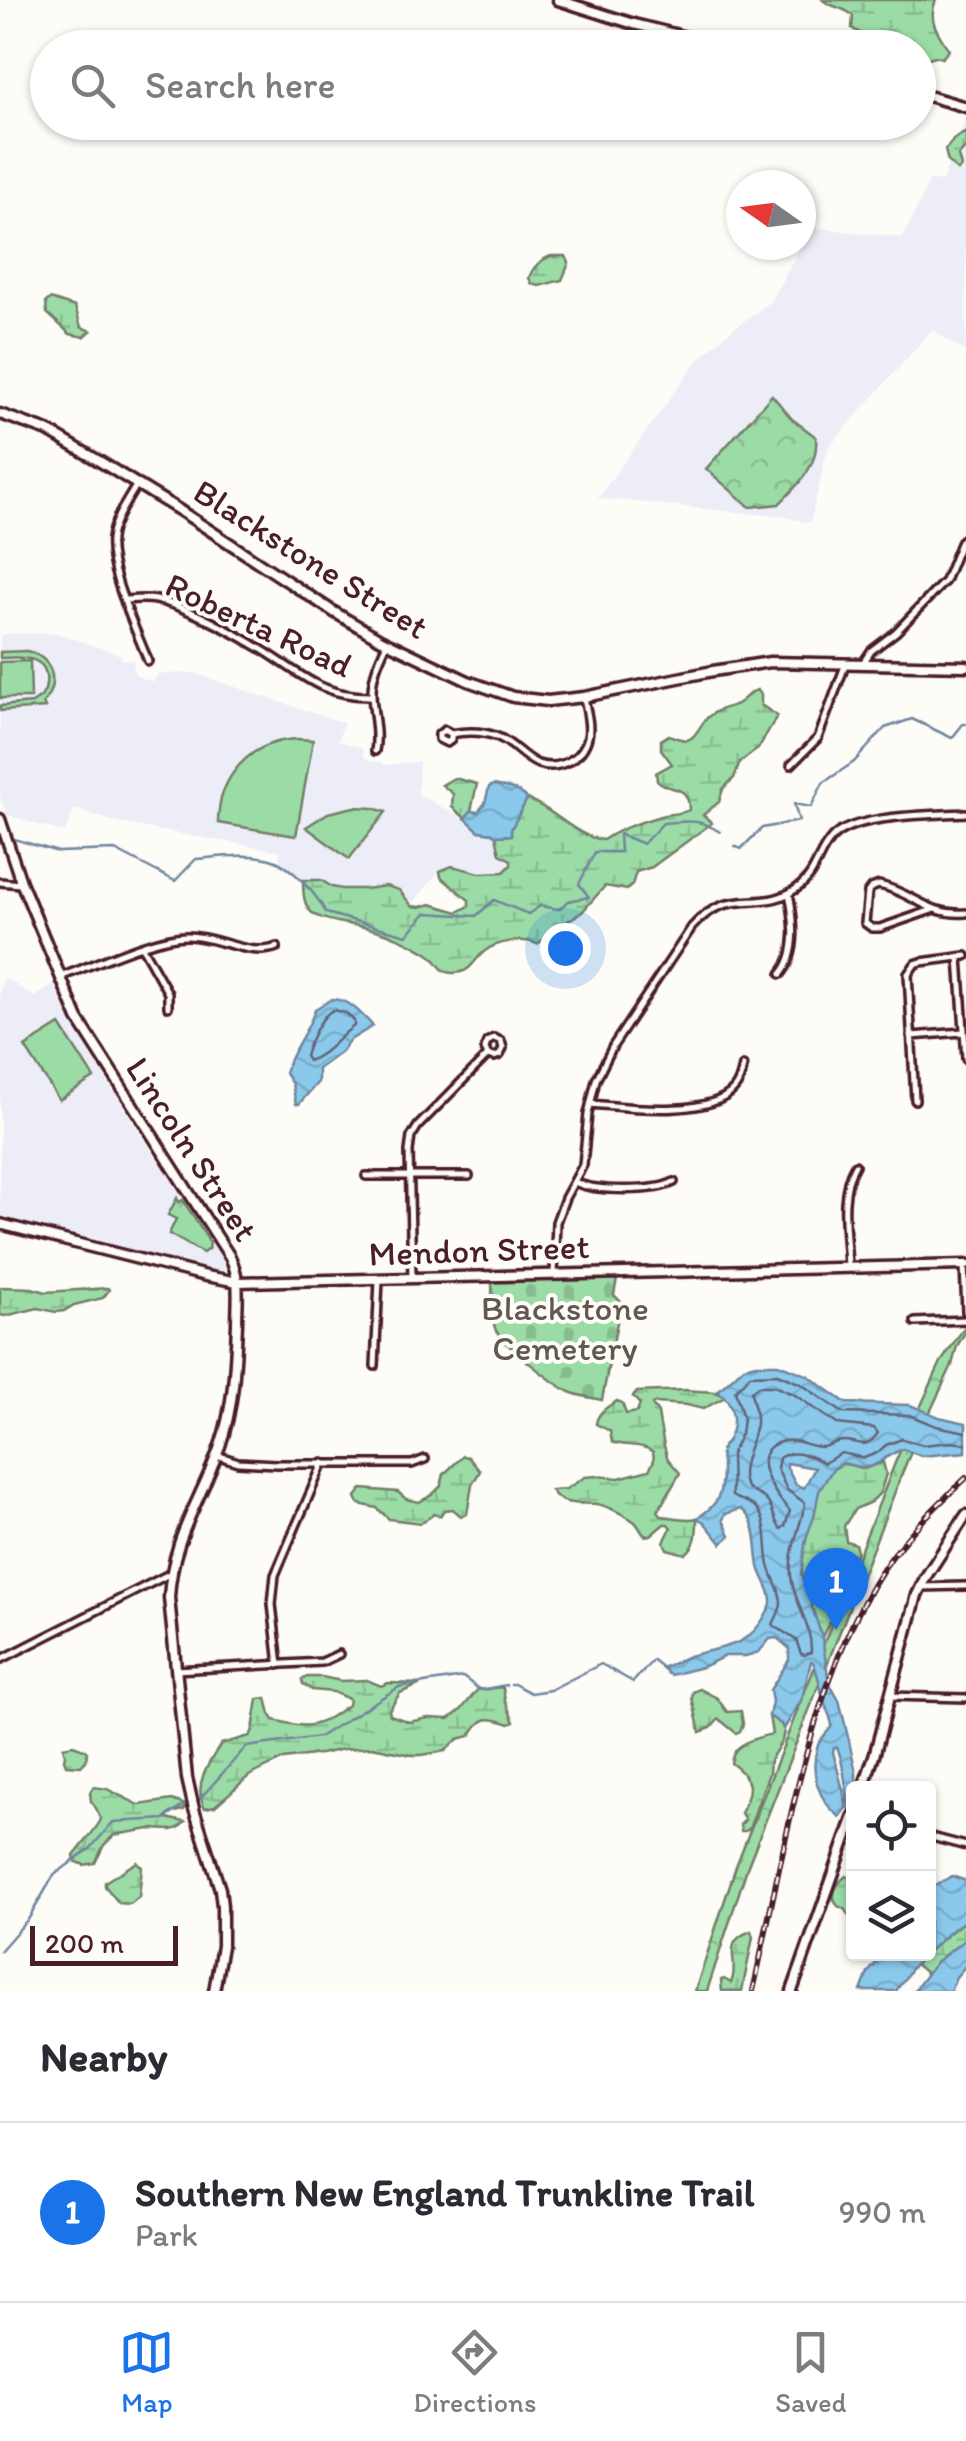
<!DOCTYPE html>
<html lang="en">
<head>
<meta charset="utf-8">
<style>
  body { margin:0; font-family:Itim,sans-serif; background:#f7f7f7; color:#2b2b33 }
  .controls { position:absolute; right:30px; bottom:30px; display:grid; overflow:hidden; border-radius:10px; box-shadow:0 2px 8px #0004 }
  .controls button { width:90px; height:90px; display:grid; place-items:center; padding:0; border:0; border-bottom:2px solid #e1e1e2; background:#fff; color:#2b2b33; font:50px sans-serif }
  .compass { position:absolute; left:726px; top:170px; width:90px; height:90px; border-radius:50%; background:#fff; box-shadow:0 2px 8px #0004; rotate:284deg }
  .scale { position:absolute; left:30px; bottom:25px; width:148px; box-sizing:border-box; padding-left:10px; border:5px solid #4a1f2b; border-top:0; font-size:28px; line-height:35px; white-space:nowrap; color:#4a1f2b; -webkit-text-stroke:8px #fdfcf7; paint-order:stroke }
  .you { position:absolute; left:565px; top:948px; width:35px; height:35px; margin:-25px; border:8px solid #fff; border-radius:50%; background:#1a73e8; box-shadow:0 0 0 15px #1a73e833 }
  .badge { display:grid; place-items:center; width:65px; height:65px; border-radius:50%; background:#1a73e8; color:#fff; font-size:32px; font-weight:700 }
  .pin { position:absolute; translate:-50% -82px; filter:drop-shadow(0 2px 5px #0008) }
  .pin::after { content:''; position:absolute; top:52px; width:35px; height:30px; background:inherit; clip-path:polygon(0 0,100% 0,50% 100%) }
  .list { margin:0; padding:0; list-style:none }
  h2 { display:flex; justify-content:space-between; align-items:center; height:130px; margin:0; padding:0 40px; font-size:42px }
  h2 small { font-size:32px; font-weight:400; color:#7c7c81 }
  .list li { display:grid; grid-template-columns:65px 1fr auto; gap:30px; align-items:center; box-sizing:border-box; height:180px; padding:0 40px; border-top:2px solid #e1e1e2 }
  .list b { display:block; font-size:38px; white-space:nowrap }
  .list p { margin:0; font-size:32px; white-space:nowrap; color:#7c7c81 }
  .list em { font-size:32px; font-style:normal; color:#7c7c81 }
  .icon { flex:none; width:55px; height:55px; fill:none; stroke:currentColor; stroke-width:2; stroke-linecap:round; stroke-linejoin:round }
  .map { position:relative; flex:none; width:966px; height:1991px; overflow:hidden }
  .search { position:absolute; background:#fff; box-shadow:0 2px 8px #0004; left:30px; right:30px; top:30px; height:110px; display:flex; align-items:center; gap:25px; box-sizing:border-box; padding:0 35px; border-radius:55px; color:#7c7c81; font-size:38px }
  .sheet { height:310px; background:#fff }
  nav { display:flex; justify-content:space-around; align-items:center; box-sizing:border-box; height:140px; border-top:2px solid #e1e1e2; background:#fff; font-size:28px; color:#7c7c81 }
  nav a { display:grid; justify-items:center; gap:5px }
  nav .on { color:#1a73e8 }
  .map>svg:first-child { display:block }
  .built { fill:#ededf8 }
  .wetland { fill:url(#wetland-marsh); stroke:#727e68; stroke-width:2.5 }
  .cemetery { fill:url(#cemetery-stones); stroke:#727e68; stroke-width:2.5 }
  .park { fill:url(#park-crowns); stroke:#727e68; stroke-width:2.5 }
  .pitch { fill:#9bdca6; stroke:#727e68; stroke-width:2.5 }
  .water { fill:url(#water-waves); stroke:#70859e; stroke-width:2.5; fill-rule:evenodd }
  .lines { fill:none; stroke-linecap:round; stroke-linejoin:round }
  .shore { stroke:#646378; stroke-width:2.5 }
  .stream { stroke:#70859e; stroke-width:2.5 }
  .street-casing { stroke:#4a1f2b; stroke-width:12 }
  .secondary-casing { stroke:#4a1f2b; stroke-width:15 }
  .street { stroke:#fdfcf7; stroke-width:5 }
  .secondary { stroke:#fdfcf7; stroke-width:8 }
  .rail-casing { stroke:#4a1f2b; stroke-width:6 }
  .rail { stroke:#fdfcf7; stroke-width:2.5; stroke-dasharray:8; stroke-linecap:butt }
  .labels { text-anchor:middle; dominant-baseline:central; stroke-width:8; stroke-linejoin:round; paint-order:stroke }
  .street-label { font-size:35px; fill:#4a1f2b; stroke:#fdfcf7 }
  .park-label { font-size:35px; fill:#625850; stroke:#fdfcf7 }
</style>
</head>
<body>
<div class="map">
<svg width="966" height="1991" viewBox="0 0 966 1991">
  <defs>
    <pattern id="wetland-marsh" width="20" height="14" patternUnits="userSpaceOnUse" patternTransform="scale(2.5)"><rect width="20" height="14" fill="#9bdca6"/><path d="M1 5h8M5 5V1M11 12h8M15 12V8" fill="none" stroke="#87bc8f"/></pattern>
    <pattern id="cemetery-stones" width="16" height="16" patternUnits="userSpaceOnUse" patternTransform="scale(2.5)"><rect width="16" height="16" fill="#9bdca6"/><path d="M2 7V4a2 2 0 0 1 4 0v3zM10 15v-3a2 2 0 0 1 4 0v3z" fill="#87bc8f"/></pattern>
    <pattern id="park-crowns" width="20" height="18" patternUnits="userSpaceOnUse" patternTransform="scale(2.5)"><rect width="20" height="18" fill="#9bdca6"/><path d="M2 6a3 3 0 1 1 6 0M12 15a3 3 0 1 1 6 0" fill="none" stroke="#87bc8f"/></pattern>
    <pattern id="water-waves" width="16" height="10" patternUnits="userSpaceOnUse" patternTransform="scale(2.5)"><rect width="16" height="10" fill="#8ac9eb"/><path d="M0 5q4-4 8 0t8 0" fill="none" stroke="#79acca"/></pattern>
  </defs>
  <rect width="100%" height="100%" fill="#fdfcf7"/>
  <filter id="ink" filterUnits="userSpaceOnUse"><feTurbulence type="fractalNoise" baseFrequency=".01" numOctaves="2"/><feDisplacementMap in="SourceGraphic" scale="20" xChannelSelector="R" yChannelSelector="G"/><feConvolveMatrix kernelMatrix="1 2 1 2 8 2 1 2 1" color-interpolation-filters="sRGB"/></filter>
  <g filter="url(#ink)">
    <path class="built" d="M 966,117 L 966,352 L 932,330 L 828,448 L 810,523 L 785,517 L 598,498 L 697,361 L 729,332 L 770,302 L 812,227 L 903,238 L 930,180 L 942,182 Z
      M 57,633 L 121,655 L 122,659 L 133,660 L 134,673 L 145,680 L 153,681 L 159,674 L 193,673 L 344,723 L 338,741 L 362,748 L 364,757 L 374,762 L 380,761 L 384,765 L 419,761 L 418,794 L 464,819 L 549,846 L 538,891 L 441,869 L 391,930 L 279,866 L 280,851 L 123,824 L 74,809 L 65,833 L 7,815 L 0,798 L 0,634 Z
      M 3,979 L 8,980 L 35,997 L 55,983 L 78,1032 L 136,1127 L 226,1263 L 224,1271 L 213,1271 L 0,1217 L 0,992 Z"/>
    <path class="wetland" d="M 823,0 L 936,0 C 927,20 938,33 949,50 L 942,58 L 935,56 L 919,61 L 918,48 C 910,48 899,49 891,48 C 886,46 856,32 852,28 L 853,16 C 845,7 832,8 823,0 Z
      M 966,132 L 966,147 L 958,156 L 961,167 L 958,171 L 948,162 L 945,150 L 954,139 Z
      M 551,256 L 566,256 L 569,263 L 562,280 L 539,286 L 532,284 L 529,278 C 533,267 540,260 551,256 Z
      M 50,299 L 75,307 L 81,327 L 91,331 L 84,337 L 70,334 L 47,313 L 46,302 Z
      M 757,690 L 761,694 L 761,705 L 777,716 L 758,749 L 740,762 L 734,778 L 723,789 L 719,802 L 703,815 L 712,823 L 652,867 L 636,872 L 632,885 L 627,890 L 605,886 L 582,912 L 561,925 L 555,933 L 537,944 C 523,938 498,941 485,951 C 473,960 472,972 455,973 C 441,974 440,964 431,956 C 426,952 416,947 411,944 C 399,938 382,931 368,928 C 351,924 331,923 315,915 C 303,908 303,892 303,880 L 321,880 L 332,887 L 342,889 L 365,889 L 386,886 L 399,890 L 412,906 L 420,907 L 431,904 L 458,912 L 469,906 L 469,900 L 441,877 L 440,871 L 452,866 L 480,873 L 504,872 L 511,865 L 511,860 L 500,854 L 496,836 L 511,835 L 511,829 L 527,799 C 554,809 574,836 603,840 C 619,829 638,823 657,817 C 668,813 679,815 689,810 C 689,782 670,794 657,780 L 656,773 L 672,764 L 661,749 L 661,740 L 669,735 C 697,747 692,734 707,718 C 716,709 727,708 737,704 C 746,699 747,693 757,690 Z
      M 454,778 L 477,784 L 471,811 L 465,818 L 452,807 L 453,794 L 442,785 Z
      M 2,1287 L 32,1288 L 46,1292 L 108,1288 L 109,1290 L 103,1298 L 74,1305 L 64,1311 L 56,1312 L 38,1308 L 5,1316 L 0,1315 L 0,1288 Z
      M 688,1390 C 702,1393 714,1388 725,1397 L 703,1409 L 687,1405 L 655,1403 L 652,1405 L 658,1413 C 659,1421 665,1453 668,1459 C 672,1464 676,1468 680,1473 L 658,1511 L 662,1516 C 673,1517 687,1521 697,1518 C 697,1532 697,1546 685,1554 L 667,1549 L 664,1542 L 671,1528 L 668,1524 L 664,1524 L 651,1535 L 645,1536 C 641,1532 639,1526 635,1522 C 627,1516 606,1505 596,1504 C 579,1502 562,1508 551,1490 L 566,1489 L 585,1477 L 597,1476 L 619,1478 L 649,1470 L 654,1460 L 653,1452 C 642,1443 625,1447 612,1442 L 610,1431 L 596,1424 C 597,1413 608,1406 617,1401 L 622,1403 L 626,1414 L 637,1412 L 640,1404 L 633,1397 L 637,1392 Z
      M 463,1456 L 468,1457 L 480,1471 L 472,1485 L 467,1514 L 461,1516 L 453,1509 L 444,1510 L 440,1516 L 434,1514 L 421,1523 L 389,1519 L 377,1508 L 359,1504 L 356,1497 L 362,1489 L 398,1492 L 406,1499 L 419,1502 L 432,1495 L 441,1486 L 444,1474 Z
      M 883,1462 L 886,1474 L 880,1493 L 871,1502 L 855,1509 L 844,1526 L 846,1541 L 855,1544 L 857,1551 L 853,1562 L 845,1573 L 834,1613 L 822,1637 L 802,1581 L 802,1556 L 819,1491 L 832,1470 L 843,1463 L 864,1469 Z
      M 307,1677 L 322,1677 L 341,1681 L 367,1680 L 381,1686 L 388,1683 L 421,1684 L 400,1693 L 389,1710 L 390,1715 L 409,1722 L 428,1718 L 449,1719 L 461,1710 L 478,1689 C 488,1691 496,1686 503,1688 L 505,1701 L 514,1722 L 510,1724 C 487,1716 482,1716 470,1736 L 458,1739 L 445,1751 L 422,1755 L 412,1755 L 372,1747 L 344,1749 L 320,1754 L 284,1759 L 249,1776 L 215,1806 L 205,1808 C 192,1786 209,1762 221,1744 L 250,1736 L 253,1730 L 258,1699 L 266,1698 L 270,1714 L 274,1720 C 312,1730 317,1727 348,1705 L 349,1699 L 333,1692 L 312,1690 L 303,1684 L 302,1680 Z
      M 700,1689 L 717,1698 L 727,1712 L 741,1711 L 743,1724 L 740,1731 L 736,1733 L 719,1719 L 711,1728 L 700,1732 L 692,1698 L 693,1692 Z
      M 769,1716 L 781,1724 L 784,1731 L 782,1741 L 770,1760 L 769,1773 L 749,1829 L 745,1831 L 741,1831 L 740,1825 L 745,1820 L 741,1813 C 752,1788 754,1780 731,1763 C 733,1743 755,1738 772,1734 Z
      M 73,1745 L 84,1749 L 87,1752 L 86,1761 L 81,1766 L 66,1765 L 64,1760 L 65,1755 L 63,1747 Z
      M 93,1787 L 107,1789 L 139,1805 L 172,1800 L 186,1805 L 184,1810 L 171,1813 L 166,1818 L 185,1822 L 179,1828 L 172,1830 L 150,1829 L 114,1835 L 104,1845 L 95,1863 L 84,1865 L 75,1861 L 74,1856 C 80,1848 99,1826 101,1819 L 91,1801 L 90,1792 Z
      M 137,1862 L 142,1867 L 139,1897 L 130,1904 L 119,1903 L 105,1886 L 105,1882 Z
      M 846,1876 L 853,1880 L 853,1923 C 850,1918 848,1913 844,1909 C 842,1907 838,1907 837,1905 C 829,1895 838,1882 846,1876 Z
      M 966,1920 L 966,1939 L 936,1962 L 927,1974 L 915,1964 C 931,1948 947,1934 966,1920 Z
      M 751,1931 L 753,1937 L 742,1991 L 722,1991 L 721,1980 L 724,1979 L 731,1983 C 741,1960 719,1943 751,1931 Z"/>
    <path class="cemetery" d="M 617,1278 L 614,1295 L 621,1302 L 602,1400 C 592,1398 581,1396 572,1393 C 558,1387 498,1341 495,1328 C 490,1314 493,1296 492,1282 Z"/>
    <path class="park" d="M 772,395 L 792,419 L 816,437 C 819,466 798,485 779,504 L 750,507 L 706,469 Z
      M 177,1198 L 179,1202 L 183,1200 L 210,1243 L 209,1248 L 203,1253 L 169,1234 L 176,1219 L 168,1215 Z
      M 966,1325 L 966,1331 L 957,1346 L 952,1365 L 907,1461 L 747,1868 L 707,1991 L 695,1991 L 736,1866 L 897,1458 L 941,1362 Z"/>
    <path class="pitch" d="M 27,651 C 53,658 60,682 43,703 L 45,708 L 0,711 L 0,706 L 32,703 L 41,697 L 45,690 C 53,655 25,657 0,658 L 0,652 Z
      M 30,661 L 31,698 L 0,698 L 0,662 Z
      M 297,739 L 313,740 L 296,836 L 218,823 C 218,776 251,741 297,739 Z
      M 354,807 L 373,808 L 386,812 L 349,859 L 306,827 L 328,813 Z
      M 60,1025 L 94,1078 L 59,1100 L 25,1047 Z"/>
    <path class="water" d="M 493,785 C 507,787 517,788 527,799 L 511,829 L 511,835 L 496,836 L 492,833 L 479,831 L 465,818 L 471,811 L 478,812 L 485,803 L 489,787 Z
      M 332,999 C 351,1000 360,1013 373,1026 L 350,1040 L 341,1052 L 318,1069 L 318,1082 L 299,1104 L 296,1104 L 292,1084 L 285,1073 C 290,1051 309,1032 315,1009 Z
      M 756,1364 L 778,1364 L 807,1375 L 846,1403 L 910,1405 L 939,1417 L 966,1423 L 966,1452 L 921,1456 L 903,1449 C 873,1460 881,1474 843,1463 L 832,1470 L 819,1491 L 814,1517 L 806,1538 L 801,1574 L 822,1637 L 829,1683 L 839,1700 L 844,1720 L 856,1772 L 856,1788 L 854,1788 L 853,1823 C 845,1798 847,1771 837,1747 L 834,1747 L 833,1752 L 846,1802 L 846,1809 L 840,1817 C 818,1801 809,1771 818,1745 C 821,1738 828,1732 832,1726 C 831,1716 827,1711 824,1702 C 820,1689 819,1675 813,1662 L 811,1661 L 802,1699 L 784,1729 L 781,1724 L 769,1716 L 772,1702 L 770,1690 L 789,1660 L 789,1648 L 777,1638 L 770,1639 L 759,1652 L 746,1656 L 725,1656 L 702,1667 L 671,1675 L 667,1673 L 664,1667 C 674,1664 683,1657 693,1655 C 724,1646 747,1648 765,1616 C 767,1611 771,1608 771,1602 C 772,1589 761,1578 759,1566 C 755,1546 759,1522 741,1509 L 725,1514 L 723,1520 L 730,1535 L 722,1544 L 704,1522 L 697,1518 C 722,1503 722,1491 722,1464 C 722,1458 719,1454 722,1448 C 723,1446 725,1444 727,1442 C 737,1424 735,1404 718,1391 L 744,1367 ZM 787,1463 L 815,1468 L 804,1488 L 796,1485 L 787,1468 Z
      M 952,1876 L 966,1881 L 966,1920 L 949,1932 L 929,1951 L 929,1892 L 932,1887 Z
      M 966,1939 L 966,1965 L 956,1977 L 950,1991 L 914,1991 L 936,1962 Z
      M 883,1954 L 926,1954 L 913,1966 L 896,1991 L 861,1991 L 868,1973 Z"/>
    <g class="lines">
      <path class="shore" d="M 333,1010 L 346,1013 L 354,1021 L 354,1026 C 338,1037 327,1055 308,1061 L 305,1056 C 309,1042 321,1015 333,1010 Z
        M 774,1386 L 795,1395 L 837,1424 L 874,1428 L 878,1433 C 863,1455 856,1436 837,1442 C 832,1443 827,1447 822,1447 C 809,1447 797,1438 783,1441 C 743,1451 775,1495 790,1511 L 785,1526 L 781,1529 C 774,1522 774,1510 767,1501 C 762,1495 751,1493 747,1487 C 735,1473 754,1440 756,1424 C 757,1413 753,1403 751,1392 L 758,1386 Z
        M 966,1432 L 936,1426 L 909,1415 L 843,1413 L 801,1384 L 777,1374 L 750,1375 L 735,1391 L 743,1418 L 741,1434 L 731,1454 L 732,1496 C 740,1501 751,1501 758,1510 C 769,1525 765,1548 769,1565 C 772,1578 781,1589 781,1603 C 781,1611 775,1618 773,1625 L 796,1640 L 801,1654 L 805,1655 L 811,1652 C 812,1628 797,1606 792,1582 C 786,1554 801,1528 805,1503 L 787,1490 L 777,1468 L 779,1458 C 791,1449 812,1455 824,1463 L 841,1453 L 864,1458 L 877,1453 L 886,1445 L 902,1439 L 923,1445 L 951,1442 L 966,1444"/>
      <path class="stream" d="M 11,838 L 58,852 L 115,850 L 175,881 L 196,859 C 219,857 254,852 276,861 C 294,869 318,896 326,913 L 407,935 L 426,913 L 476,916 L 494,900 L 528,914 L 540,906 L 559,909 L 568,901 L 589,897 L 579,884 L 595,852 L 620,852 L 619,834 L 643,844 L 663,823 C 689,821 698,818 720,832
        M 735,846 L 741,849 L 762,828 L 799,821 L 794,804 L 811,807 L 823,783 L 854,762 L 885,728 L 912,719 L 952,738 L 963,724 L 966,724
        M 511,1684 L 514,1684 L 531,1693 L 550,1690 L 601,1664 L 633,1682 L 653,1660 L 666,1671
        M 197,1802 L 246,1747 L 319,1737 L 399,1687 L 463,1677 L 480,1690 L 506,1685
        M 0,1951 L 29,1918 L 54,1875 L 90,1849 L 113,1822 L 165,1819 L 184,1805"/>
      <defs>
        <path id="street" d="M 137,484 C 128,500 116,516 112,533 C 104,564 136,629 148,661
          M 125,600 C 136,599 146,598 156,600 C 183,605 237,634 261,649 C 302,674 321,697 372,696
          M 863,663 L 871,651 L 896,632 L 945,581 L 961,541 L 966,537
          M 451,734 L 451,740 L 447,743 L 439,739 L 439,734 L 445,730 L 451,734 C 467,731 483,731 498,737 C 513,743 523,758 538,764 C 559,771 583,758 588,737 C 591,724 586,710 584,697
          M 375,751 C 379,731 372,712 372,692 C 372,675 380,658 387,643
          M 791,765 L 818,738 L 846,663
          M 0,882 L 20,884
          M 932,910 L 880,928 L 872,928 L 865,923 L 868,892 L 871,888 L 879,885 C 914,893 928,916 966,913
          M 142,947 L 168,993 L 168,1007
          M 959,957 L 966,1059
          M 781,974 C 799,953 794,918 789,893
          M 60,977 C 94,965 152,937 186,936 C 215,935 250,958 277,947
          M 911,1036 L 963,1032
          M 915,1100 L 908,974 L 915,964 L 921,962 L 966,956
          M 591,1104 C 626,1107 710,1118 734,1089 C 740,1082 741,1075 743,1066
          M 366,1176 L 469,1176
          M 575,1182 C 594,1192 655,1192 674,1182
          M 964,1265 L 966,1312
          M 848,1267 C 847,1235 838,1194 855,1165
          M 554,1275 L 556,1222 L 565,1198 L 583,1165 L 588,1114 L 596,1080 L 613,1046 L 692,927 C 729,886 756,912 791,892 C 818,877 815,856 832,838 C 853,814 934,815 966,813
          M 412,1279 L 409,1151 L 411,1137 L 418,1126 L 488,1055 L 485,1049 L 487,1042 L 494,1038 L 501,1041 L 503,1048 L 500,1055 L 494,1057 L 488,1055
          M 915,1322 L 966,1320
          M 375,1366 L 379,1280
          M 216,1455 L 238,1462 L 276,1464 L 412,1464 L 425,1459
          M 920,1587 L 966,1586
          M 0,1660 L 171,1573
          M 279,1665 L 272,1604 L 275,1575 L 323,1463
          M 175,1670 L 322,1662 L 339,1654
          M 890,1696 L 966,1698
          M 928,1836 L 966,1846"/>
        <path id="secondary" d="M 558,0 L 634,24 L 730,48
          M 918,93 L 966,107
          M 0,414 L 48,431 L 99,461 L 179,510 L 334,612 L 380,639 L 468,681 L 513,697 L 548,701 L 584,697 L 713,671 L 770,662 L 966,666
          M 0,819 L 21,882 L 78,1019 L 230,1257 C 241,1279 237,1300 237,1324 C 235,1366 234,1406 220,1446 C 201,1501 172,1536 169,1598 L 187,1778 L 194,1809 L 220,1889 L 222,1906 L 222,1946 L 214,1991
          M 0,1224 L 206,1276 L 238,1282 L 966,1265
          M 863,1788 L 874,1756 L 917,1595 L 925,1578 L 966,1515
          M 792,1991 L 854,1816"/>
      </defs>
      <use href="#street" class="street-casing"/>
      <use href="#secondary" class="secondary-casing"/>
      <use href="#street" class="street"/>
      <use href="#secondary" class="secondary"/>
      <defs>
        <path id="rail" d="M 753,1991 C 783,1859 808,1682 884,1568 C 907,1534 936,1506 966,1478"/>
      </defs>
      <use href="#rail" class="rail-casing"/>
      <use href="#rail" class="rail"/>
    </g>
  </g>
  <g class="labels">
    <g class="street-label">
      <text transform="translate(311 559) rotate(32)">Blackstone Street</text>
      <text transform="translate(259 625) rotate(25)">Roberta Road</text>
      <text transform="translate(192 1149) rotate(57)">Lincoln Street</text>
      <text transform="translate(479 1250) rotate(-2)">Mendon Street</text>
    </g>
    <g class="park-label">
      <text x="565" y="1308">Blackstone<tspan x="565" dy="40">Cemetery</tspan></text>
    </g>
  </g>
</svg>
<div class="controls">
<button><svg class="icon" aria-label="locate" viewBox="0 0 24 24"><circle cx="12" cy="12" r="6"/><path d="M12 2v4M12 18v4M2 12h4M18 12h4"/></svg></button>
<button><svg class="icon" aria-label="layers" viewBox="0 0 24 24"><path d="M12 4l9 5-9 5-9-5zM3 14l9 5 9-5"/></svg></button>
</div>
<svg class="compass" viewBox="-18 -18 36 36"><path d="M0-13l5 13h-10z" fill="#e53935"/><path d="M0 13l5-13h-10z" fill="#7c7c81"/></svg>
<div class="scale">200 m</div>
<div class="you"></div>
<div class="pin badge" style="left:836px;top:1630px">1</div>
<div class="search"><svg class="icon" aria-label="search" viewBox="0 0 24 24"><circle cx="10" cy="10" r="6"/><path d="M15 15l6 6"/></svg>Search here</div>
</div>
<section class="sheet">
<h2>Nearby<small></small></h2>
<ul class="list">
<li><span class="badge">1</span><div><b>Southern New England Trunkline Trail</b><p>Park</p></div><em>990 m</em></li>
</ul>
</section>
<nav>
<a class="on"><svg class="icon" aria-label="map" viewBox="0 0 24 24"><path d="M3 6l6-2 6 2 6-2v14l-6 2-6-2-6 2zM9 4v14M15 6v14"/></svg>Map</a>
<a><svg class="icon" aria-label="directions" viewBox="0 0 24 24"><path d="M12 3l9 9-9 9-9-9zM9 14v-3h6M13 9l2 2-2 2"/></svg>Directions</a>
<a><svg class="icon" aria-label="saved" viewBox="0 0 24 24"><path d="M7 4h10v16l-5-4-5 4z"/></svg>Saved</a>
</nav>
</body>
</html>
